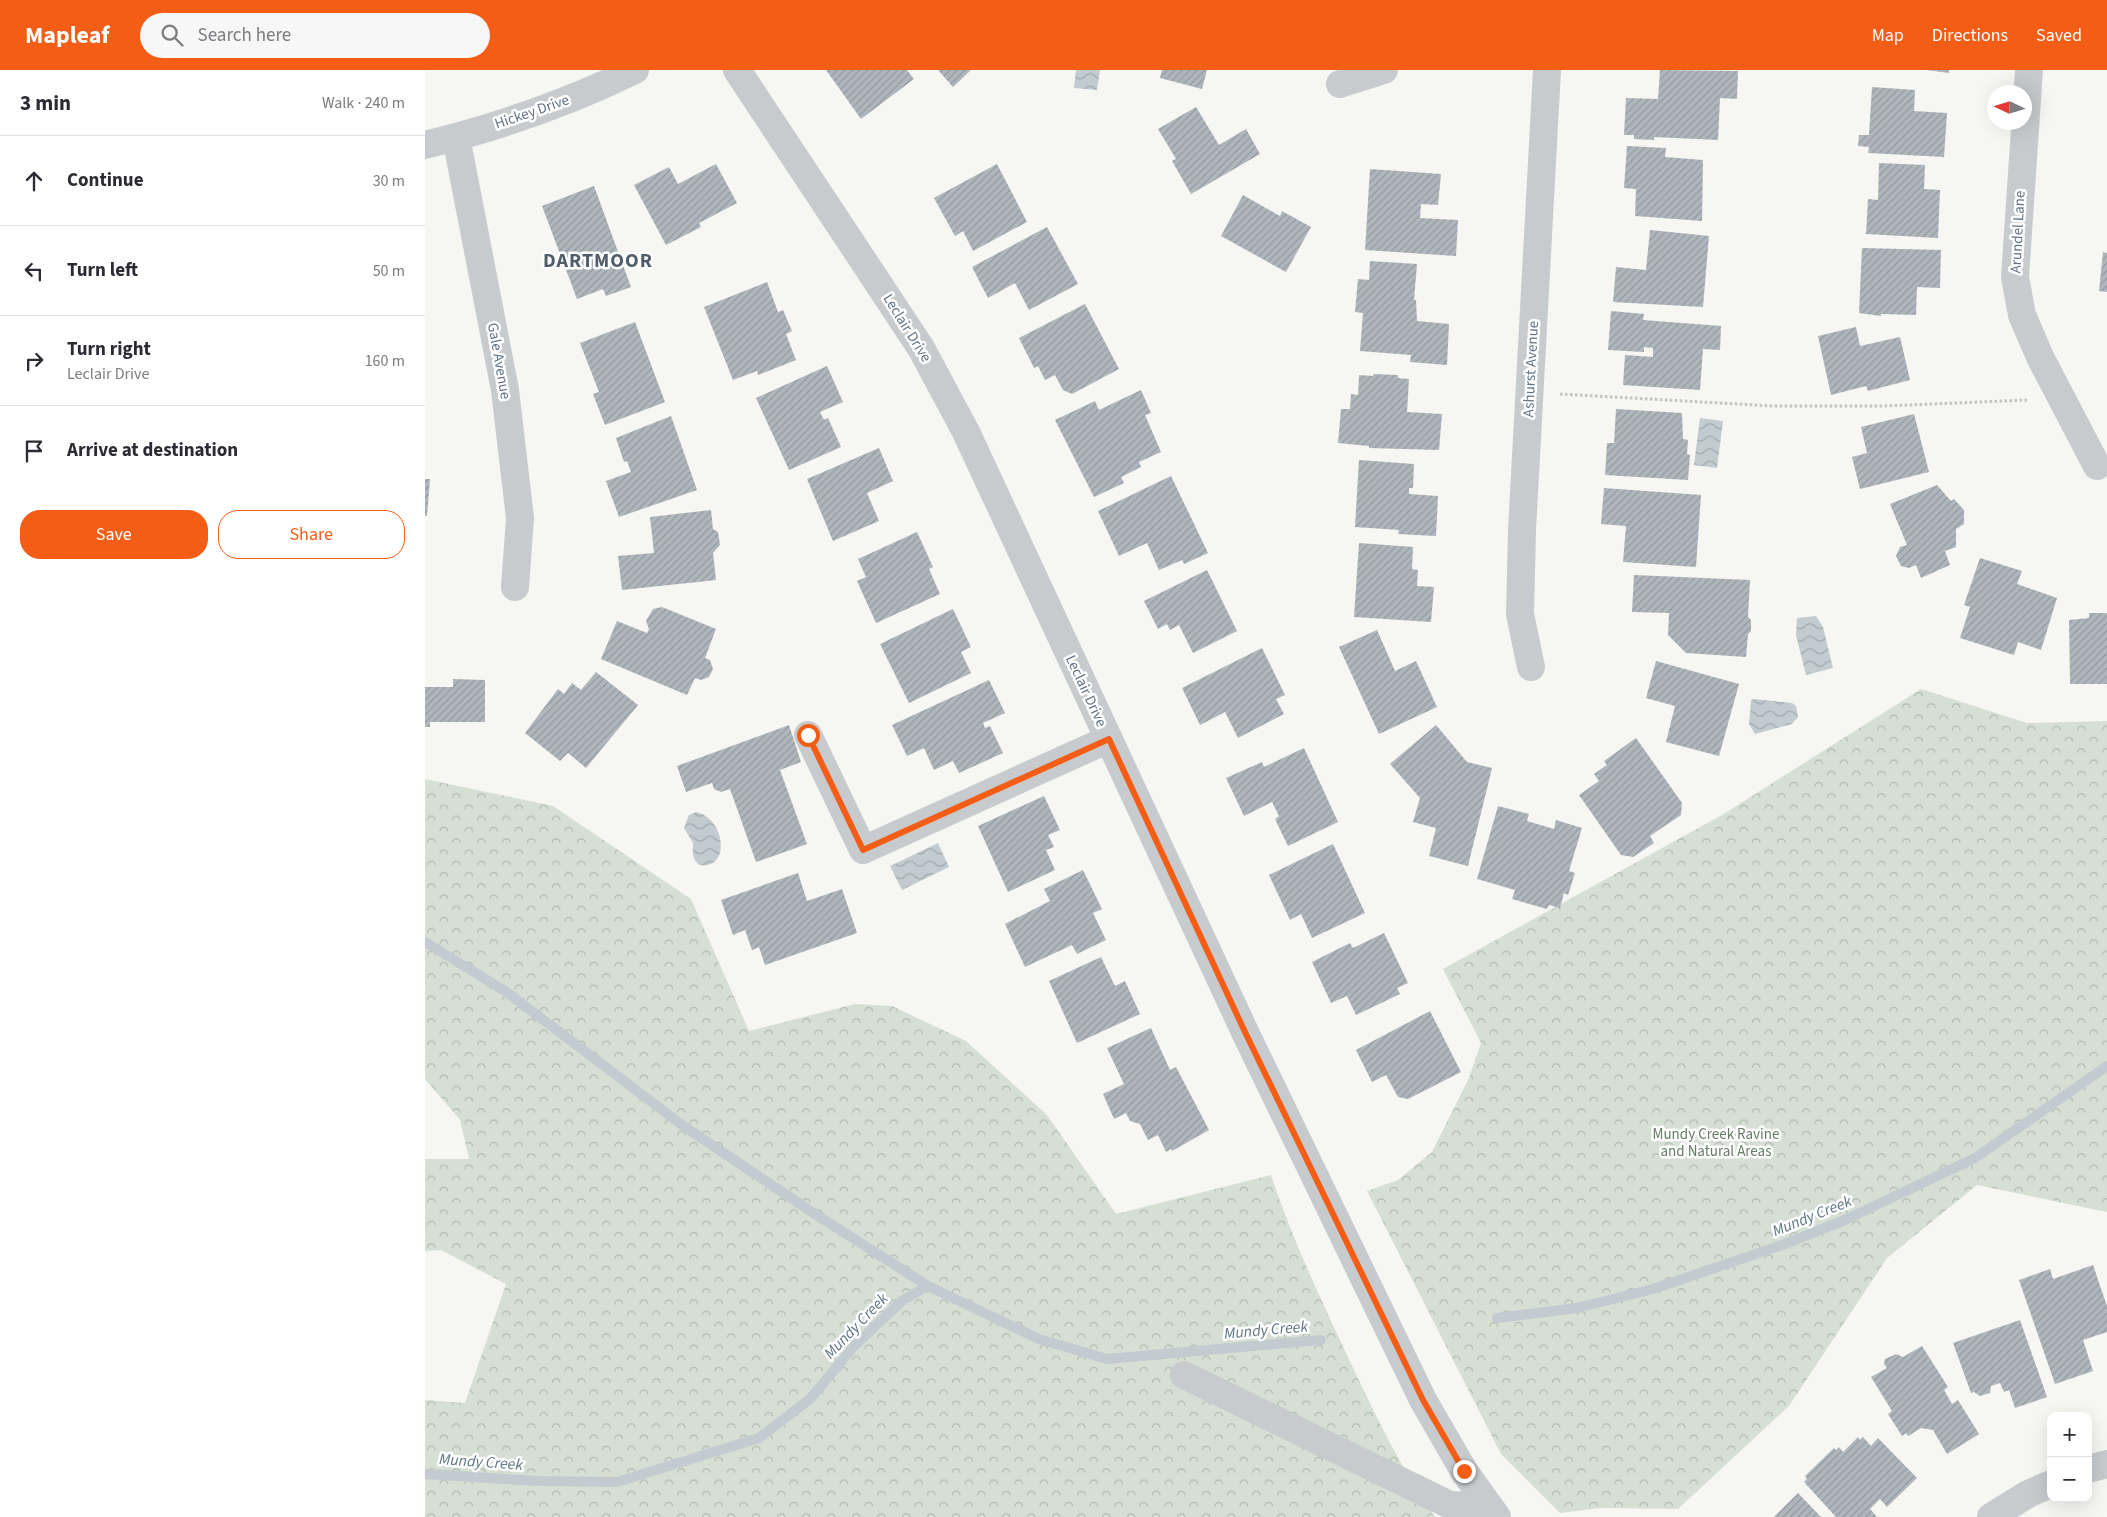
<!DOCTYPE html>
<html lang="en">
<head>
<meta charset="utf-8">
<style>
  body { margin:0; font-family:"Source Sans 3",sans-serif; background:#f7f7f7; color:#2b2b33 }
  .controls { position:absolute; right:15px; bottom:15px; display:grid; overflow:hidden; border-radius:10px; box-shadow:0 5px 20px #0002 }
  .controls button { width:45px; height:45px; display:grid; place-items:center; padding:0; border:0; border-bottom:1px solid #e1e1e2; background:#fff; color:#2b2b33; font:25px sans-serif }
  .compass { position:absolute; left:1562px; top:15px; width:45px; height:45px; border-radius:50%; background:#fff; box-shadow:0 5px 20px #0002; rotate:274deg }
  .stop { position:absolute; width:15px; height:15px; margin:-11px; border:4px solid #f35d16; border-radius:50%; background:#fff }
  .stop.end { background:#f35d16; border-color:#fff; box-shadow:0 1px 5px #0008 }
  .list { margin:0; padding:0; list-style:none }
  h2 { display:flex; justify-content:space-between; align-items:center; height:65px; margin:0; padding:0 20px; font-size:21px }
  h2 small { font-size:16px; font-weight:400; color:#7c7c81 }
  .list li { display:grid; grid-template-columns:32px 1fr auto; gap:15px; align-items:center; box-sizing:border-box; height:90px; padding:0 20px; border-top:1px solid #e1e1e2 }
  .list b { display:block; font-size:19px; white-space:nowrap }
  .list p { margin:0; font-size:16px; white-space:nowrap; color:#7c7c81 }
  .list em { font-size:16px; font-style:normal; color:#7c7c81 }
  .actions { display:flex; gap:10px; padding:15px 20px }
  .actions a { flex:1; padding:11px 0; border:1px solid #f35d16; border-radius:20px; text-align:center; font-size:18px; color:#f35d16 }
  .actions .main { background:#f35d16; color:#fff }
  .icon { flex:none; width:28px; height:28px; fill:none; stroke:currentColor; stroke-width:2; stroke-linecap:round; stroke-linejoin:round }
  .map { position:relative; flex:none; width:1682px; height:1447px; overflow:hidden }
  header { display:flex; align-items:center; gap:30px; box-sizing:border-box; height:70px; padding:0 25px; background:#f35d16; color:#fff }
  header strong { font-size:24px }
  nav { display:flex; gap:28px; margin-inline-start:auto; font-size:18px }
  .search { width:350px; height:45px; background:#f7f7f7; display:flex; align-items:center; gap:12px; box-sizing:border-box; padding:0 18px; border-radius:28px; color:#7c7c81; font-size:19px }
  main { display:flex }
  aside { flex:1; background:#fff }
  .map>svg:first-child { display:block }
  .forest { fill:url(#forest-crowns) }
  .water { fill:url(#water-waves) }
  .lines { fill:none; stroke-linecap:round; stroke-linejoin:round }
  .stream { stroke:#c1cbd0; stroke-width:10 }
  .building { fill:url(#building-hatch) }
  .path { stroke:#c0c2c4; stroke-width:3; stroke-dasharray:2.5 2.5; stroke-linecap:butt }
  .minor { stroke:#c8cbce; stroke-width:28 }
  .route { stroke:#f35d16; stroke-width:6 }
  .labels { text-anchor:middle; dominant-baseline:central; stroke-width:5; stroke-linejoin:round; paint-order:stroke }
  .street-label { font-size:15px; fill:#627386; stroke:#fff }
  .park-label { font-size:15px; fill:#657d62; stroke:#fff }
  .water-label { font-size:16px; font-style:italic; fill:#5e7683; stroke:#fff }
  .district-label { font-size:20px; font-weight:bold; letter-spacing:1px; fill:#515d6a; stroke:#fff }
</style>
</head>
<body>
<header>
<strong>Mapleaf</strong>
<div class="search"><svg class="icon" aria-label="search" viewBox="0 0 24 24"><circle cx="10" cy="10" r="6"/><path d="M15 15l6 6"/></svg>Search here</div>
<nav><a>Map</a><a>Directions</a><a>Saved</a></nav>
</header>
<main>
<aside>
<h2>3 min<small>Walk · 240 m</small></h2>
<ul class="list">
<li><svg class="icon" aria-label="ahead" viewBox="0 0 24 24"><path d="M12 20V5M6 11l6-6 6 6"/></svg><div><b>Continue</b></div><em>30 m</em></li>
<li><svg class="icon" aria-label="left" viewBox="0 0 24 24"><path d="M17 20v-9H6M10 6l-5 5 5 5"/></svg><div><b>Turn left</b></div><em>50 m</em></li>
<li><svg class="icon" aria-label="right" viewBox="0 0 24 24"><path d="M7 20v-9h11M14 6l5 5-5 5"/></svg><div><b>Turn right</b><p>Leclair Drive</p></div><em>160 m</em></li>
<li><svg class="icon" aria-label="arrive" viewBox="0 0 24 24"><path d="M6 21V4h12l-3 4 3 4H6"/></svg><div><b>Arrive at destination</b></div></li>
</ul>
<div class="actions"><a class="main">Save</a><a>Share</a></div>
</aside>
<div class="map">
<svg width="1682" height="1447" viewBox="0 0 1682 1447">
  <defs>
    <pattern id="forest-crowns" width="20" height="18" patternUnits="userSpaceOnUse" patternTransform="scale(1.25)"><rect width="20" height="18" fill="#d6dfd3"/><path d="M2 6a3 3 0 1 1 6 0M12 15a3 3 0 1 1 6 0" fill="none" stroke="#b1b9b1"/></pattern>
    <pattern id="water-waves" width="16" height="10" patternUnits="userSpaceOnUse" patternTransform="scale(1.25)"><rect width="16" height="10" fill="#c1cbd0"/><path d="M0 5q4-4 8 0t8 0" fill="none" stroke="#a0a9ae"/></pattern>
    <pattern id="building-hatch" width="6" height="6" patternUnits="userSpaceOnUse" patternTransform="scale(1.25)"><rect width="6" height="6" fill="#afb7bd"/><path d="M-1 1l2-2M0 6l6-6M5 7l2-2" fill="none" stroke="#92999f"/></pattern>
  </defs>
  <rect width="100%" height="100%" fill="#f6f6f2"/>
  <path class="forest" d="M 1496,619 L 1602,653 L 1682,651 L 1682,1142 L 1552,1115 L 1462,1188 L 1364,1336 L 1253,1439 L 1176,1438 L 1135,1443 L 1076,1384 L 942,1121 L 973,1110 L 1007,1082 L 1044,1008 L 1056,973 L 1018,899 L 1297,745 Z
    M 0,709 L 128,736 L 266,829 L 324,961 L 430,934 L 467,936 L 541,971 L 622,1045 L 691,1144 L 846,1105 C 866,1166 894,1225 921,1283 C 948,1340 974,1396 1010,1447 L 0,1447 L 0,1330 L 40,1333 L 81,1214 L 16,1180 L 0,1181 L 0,1089 L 44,1089 L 35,1050 L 0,1009 Z"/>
  <path class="water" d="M 651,0 L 675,0 L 672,20 L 649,18 Z
    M 1275,348 L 1298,351 L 1292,398 L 1269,395 Z
    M 1391,546 L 1398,557 L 1408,598 L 1381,605 L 1371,565 L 1372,548 Z
    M 1329,629 L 1367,633 L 1371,636 L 1373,647 L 1367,654 L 1330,664 L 1324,654 L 1326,630 Z
    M 271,742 C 301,748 306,801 274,795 C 266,787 268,783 268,773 L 259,758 L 264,745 Z
    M 513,773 L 524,797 L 477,820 L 465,796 Z"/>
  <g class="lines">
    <path class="stream" d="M 0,872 L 83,923 L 257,1055 L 390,1144 L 503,1216 L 614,1269 L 682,1289 L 896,1270
      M 1072,1248 L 1152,1238 L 1228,1219 L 1360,1174 L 1422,1149 L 1550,1088 L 1682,996
      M 0,1404 L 113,1411 L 192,1412 L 334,1368 L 386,1328 L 430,1275 L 478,1230 L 503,1216"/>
  </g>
  <path class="building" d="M 401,0 L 482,0 L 489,9 L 436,49 Z
    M 513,0 L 546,0 L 528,17 Z
    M 737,0 L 782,0 L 777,19 L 735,8 Z
    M 1235,0 L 1313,1 L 1312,29 L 1295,28 L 1293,70 L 1229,67 L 1229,70 L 1209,69 L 1209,65 L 1199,65 L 1201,28 L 1233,29 Z
    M 1502,0 L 1524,0 L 1524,3 Z
    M 1447,17 L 1490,20 L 1489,41 L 1522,43 L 1519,87 L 1443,83 L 1444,77 L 1433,76 L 1434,65 L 1444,65 Z
    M 771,37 L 794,75 L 821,59 L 835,84 L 766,124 L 747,91 L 751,89 L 733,59 Z
    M 1202,76 L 1241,78 L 1240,87 L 1278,90 L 1277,151 L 1210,146 L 1211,119 L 1199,118 Z
    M 1454,93 L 1500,95 L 1499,119 L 1515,120 L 1513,168 L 1441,164 L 1443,129 L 1453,130 Z
    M 291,94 L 312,133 L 274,153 L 276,157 L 241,175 L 209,115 L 244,97 L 253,114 Z
    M 572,94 L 602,152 L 548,181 L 538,161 L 530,166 L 509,128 Z
    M 945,99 L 1016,104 L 1013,135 L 996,134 L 995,148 L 1033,150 L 1031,186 L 940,180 Z
    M 169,116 L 206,217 L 181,226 L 178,219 L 152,229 L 117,136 Z
    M 818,125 L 855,146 L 857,141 L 886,157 L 861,202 L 796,166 Z
    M 622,157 L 653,214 L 604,240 L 590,213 L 563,228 L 547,197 Z
    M 1225,160 L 1284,166 L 1278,237 L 1188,232 L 1191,197 L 1221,200 Z
    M 1437,178 L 1516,180 L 1515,218 L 1492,217 L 1491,245 L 1456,244 L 1456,246 L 1434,243 Z
    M 1678,182 L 1682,183 L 1682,222 L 1674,221 Z
    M 945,191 L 992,194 L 989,230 L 991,230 L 992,251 L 1024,254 L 1022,295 L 985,292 L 986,285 L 935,281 L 938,243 L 930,242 L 933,209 L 944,210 Z
    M 342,212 L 353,242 L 358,240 L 367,261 L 361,264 L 371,290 L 333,305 L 332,301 L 308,310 L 279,237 Z
    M 660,234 L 694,299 L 647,324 L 638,320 L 630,305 L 620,310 L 613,296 L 609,298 L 594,268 Z
    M 1186,241 L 1219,244 L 1218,250 L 1296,256 L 1295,280 L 1278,279 L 1275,320 L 1198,315 L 1200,285 L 1228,287 L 1228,278 L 1219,277 L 1219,282 L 1183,280 Z
    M 210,252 L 240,332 L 180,355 L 168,324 L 174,322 L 155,273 Z
    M 1431,257 L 1435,276 L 1475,267 L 1485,310 L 1443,321 L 1441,316 L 1406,325 L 1393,266 Z
    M 402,296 L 418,332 L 395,342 L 399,350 L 403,348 L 416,377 L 364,400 L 331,328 Z
    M 949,304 L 973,305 L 973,308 L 984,309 L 982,342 L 1017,344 L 1014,380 L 944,378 L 944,376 L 913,373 L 916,339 L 925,339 L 926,324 L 933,325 L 934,305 L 948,306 Z
    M 716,320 L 726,343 L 720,345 L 736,382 L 714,392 L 716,397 L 696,407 L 699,413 L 669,427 L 630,350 L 670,331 L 674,340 Z
    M 1191,339 L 1257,343 L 1258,369 L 1263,370 L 1262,384 L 1265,385 L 1263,410 L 1180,405 L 1182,373 L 1189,373 Z
    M 1489,344 L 1504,402 L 1435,419 L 1427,387 L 1442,383 L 1436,357 Z
    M 246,346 L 272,420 L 194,447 L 181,411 L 206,402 L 202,391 L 199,392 L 191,368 Z
    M 454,378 L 468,411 L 442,423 L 454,451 L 408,471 L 382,409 Z
    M 934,390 L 989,394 L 988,418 L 984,418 L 984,424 L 1013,426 L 1011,466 L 973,464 L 974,460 L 930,457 Z
    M 746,406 L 783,483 L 759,494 L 757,490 L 734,500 L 722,473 L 694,486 L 673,441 Z
    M 0,409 L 5,409 L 2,446 L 0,446 Z
    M 1512,415 L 1526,431 L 1529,429 L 1539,440 L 1539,454 L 1531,459 L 1531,477 L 1520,481 L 1525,495 L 1496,508 L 1491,495 L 1484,498 L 1476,496 L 1471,486 L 1475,477 L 1482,475 L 1465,434 Z
    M 1179,418 L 1276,425 L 1271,497 L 1198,492 L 1201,456 L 1176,454 Z
    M 286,440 L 288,459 L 293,462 L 295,475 L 288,483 L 291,510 L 197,520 L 193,486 L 229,483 L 225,447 Z
    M 492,462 L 508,497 L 504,499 L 515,524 L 451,553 L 432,511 L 441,507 L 433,489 Z
    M 934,473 L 988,477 L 987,499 L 993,500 L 992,516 L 1009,517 L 1006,552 L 929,547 Z
    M 1555,488 L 1597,501 L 1592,514 L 1632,528 L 1616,580 L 1593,572 L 1589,585 L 1535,568 L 1545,537 L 1539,535 Z
    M 782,500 L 812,561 L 768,583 L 754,555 L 745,560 L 742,554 L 733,559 L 719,531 Z
    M 1209,505 L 1325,510 L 1323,547 L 1326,550 L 1326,561 L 1323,564 L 1321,587 L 1261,583 L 1243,565 L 1244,543 L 1207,542 Z
    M 237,537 L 291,559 L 280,588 L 285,590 L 288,599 L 284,607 L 276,610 L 270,608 L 262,625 L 176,589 L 192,551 L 222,563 L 224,559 L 221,551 L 228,539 Z
    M 528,539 L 546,577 L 536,582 L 546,603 L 484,633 L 455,574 Z
    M 1664,543 L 1682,543 L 1682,614 L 1645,614 L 1644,550 L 1664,548 Z
    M 952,560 L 970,601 L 991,591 L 1012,637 L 954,664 L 914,577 Z
    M 837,578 L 860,625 L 851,629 L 859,644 L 813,668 L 800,642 L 775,655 L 757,618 Z
    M 1231,591 L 1314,614 L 1294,686 L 1241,672 L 1250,636 L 1221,628 Z
    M 171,602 L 213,635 L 161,698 L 143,683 L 135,691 L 100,663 L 133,619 L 139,624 L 147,613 L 156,620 Z
    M 28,609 L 60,610 L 60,652 L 5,652 L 5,657 L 0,657 L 0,617 L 28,617 Z
    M 564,610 L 580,643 L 558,653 L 560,658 L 565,656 L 578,683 L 534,703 L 528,691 L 509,700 L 499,678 L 482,686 L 467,655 Z
    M 364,655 L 376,692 L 355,700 L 382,774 L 331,792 L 305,719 L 296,722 L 289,719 L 287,713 L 261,722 L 252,696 Z
    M 1011,655 L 1042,692 L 1067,698 L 1043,796 L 1004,786 L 1011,758 L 988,752 L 995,728 L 965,694 Z
    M 1211,668 L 1257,733 L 1256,745 L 1225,766 L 1229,773 L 1208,787 L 1196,785 L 1154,725 L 1174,711 L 1169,704 L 1182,695 L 1179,691 Z
    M 879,678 L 913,752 L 863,776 L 850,749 L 854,746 L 847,732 L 819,746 L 801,708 L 837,692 L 839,697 Z
    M 619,726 L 635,760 L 623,765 L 629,777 L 621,780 L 630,800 L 583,822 L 553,756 Z
    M 1073,736 L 1104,744 L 1102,751 L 1129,759 L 1131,750 L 1157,758 L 1144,801 L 1150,803 L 1143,825 L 1139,823 L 1135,838 L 1124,835 L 1122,839 L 1087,829 L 1090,820 L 1052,809 Z
    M 908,774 L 940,843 L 887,868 L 876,844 L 865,850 L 844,805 Z
    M 658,800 L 677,839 L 668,843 L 681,870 L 652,884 L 647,875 L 600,897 L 580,854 L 625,831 L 619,819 Z
    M 373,803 L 382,831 L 417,819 L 432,863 L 340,895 L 334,877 L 327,880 L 320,860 L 308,865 L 296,830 Z
    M 959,863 L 983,913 L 972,918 L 975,924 L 931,945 L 922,926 L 906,933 L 887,892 L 925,873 L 928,878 Z
    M 676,887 L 690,916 L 700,911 L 715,944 L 652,973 L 624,911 Z
    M 1005,941 L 1036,1002 L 983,1029 L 973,1027 L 961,1005 L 947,1012 L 931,980 Z
    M 726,958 L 745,1000 L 751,997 L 784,1060 L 747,1081 L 746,1079 L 741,1082 L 733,1065 L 723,1070 L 715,1054 L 705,1051 L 701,1043 L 689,1049 L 678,1024 L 699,1014 L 682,978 Z
    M 1668,1195 L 1682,1236 L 1682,1262 L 1658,1270 L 1668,1301 L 1630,1314 L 1594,1210 L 1625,1199 L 1628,1209 Z
    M 1595,1250 L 1622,1327 L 1590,1338 L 1584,1320 L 1579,1322 L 1575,1313 L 1566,1316 L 1565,1323 L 1555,1326 L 1549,1322 L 1546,1323 L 1528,1273 Z
    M 1497,1276 L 1523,1317 L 1519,1320 L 1527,1334 L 1533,1330 L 1554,1364 L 1522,1384 L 1508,1360 L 1496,1358 L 1483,1366 L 1481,1363 L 1477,1366 L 1463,1344 L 1467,1341 L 1446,1307 L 1462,1298 L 1459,1294 L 1460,1289 L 1471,1284 L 1478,1287 Z
    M 1433,1367 L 1435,1370 L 1438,1367 L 1446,1376 L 1453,1368 L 1492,1408 L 1462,1437 L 1455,1429 L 1445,1439 L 1452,1447 L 1411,1447 L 1379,1412 L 1382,1409 L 1380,1406 L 1409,1378 L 1411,1380 L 1414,1377 L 1418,1382 Z
    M 1373,1423 L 1396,1447 L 1349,1447 Z"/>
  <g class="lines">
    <path class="path" d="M 1135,324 L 1348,336 L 1459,336 L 1603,330"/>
    <path class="minor" d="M 312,0 L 496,278 L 541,362 L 820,962 L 998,1330 L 1039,1401 L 1072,1447
      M 1604,0 L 1590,207 L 1597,245 L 1615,287 L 1672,396
      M 915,14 L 959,0
      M 31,67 L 80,320 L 95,448 L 90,517
      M 0,75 C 73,57 143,33 210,0
      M 1106,597 L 1095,544 L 1097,460 L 1122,0
      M 383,665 L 438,780 L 684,669
      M 759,1305 L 1025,1435 L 1063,1436
      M 1663,1399 L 1682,1394
      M 1566,1447 L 1603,1424 L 1626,1414"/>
  </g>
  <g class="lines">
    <path class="route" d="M 383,665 L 438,780 L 684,669 L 820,962 L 998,1330 L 1039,1401"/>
  </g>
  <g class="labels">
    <g class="street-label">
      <text transform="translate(107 42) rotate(-19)">Hickey Drive</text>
      <text transform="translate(1593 162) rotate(-87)">Arundel Lane</text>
      <text transform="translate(482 258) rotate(58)">Leclair Drive</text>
      <text transform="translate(74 291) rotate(80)">Gale Avenue</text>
      <text transform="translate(1106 299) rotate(-87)">Ashurst Avenue</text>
      <text transform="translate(661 621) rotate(65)">Leclair Drive</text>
    </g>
    <g class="park-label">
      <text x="1291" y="1064">Mundy Creek Ravine<tspan x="1291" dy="17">and Natural Areas</tspan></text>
    </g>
    <g class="water-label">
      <text transform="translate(1387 1146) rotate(-22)">Mundy Creek</text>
      <text transform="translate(431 1256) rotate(-46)">Mundy Creek</text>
      <text transform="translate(841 1260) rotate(-5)">Mundy Creek</text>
      <text transform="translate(56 1392) rotate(4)">Mundy Creek</text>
    </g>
    <g class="district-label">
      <text x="173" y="191">DARTMOOR</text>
    </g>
  </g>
</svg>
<div class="controls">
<button>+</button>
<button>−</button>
</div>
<svg class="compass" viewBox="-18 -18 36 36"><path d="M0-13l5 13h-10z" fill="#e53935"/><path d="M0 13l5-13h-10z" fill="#7c7c81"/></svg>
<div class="stop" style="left:383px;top:665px"></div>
<div class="stop end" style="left:1039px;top:1401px"></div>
</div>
</main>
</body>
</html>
